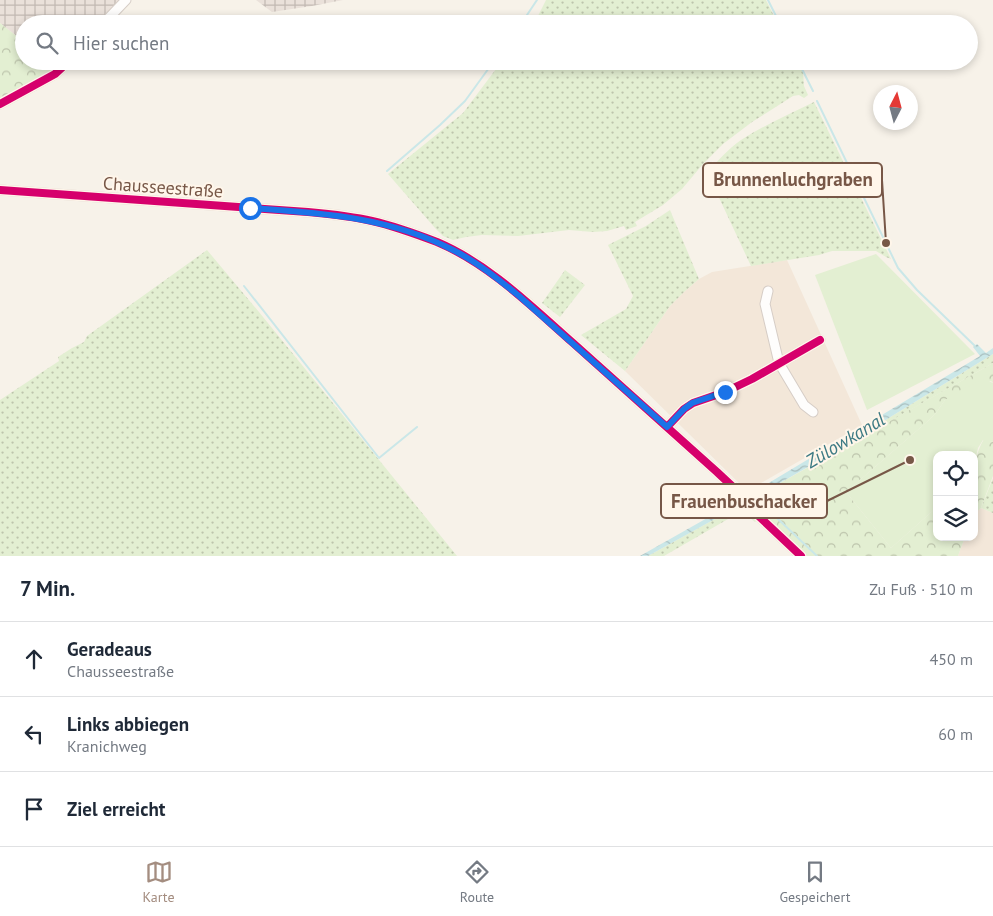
<!DOCTYPE html>
<html lang="de">
<head>
<meta charset="utf-8">
<style>
  body { margin:0; font-family:"PT Sans",sans-serif; background:#f2f2f3; color:#1f2937 }
  .controls { position:absolute; right:15px; bottom:15px; display:grid; overflow:hidden; border-radius:10px; box-shadow:0 2px 8px #0003 }
  .controls button { width:45px; height:45px; display:grid; place-items:center; padding:0; border:0; border-bottom:1px solid #e0e1e3; background:#fff; color:#1f2937; font:25px sans-serif }
  .compass { position:absolute; left:873px; top:85px; width:45px; height:45px; border-radius:50%; background:#fff; box-shadow:0 2px 8px #0003; rotate:6deg }
  .stop { position:absolute; width:15px; height:15px; margin:-11px; border:4px solid #1a73e8; border-radius:50%; background:#fff }
  .stop.end { background:#1a73e8; border-color:#fff; box-shadow:0 1px 5px #0008 }
  .list { margin:0; padding:0; list-style:none }
  h2 { display:flex; justify-content:space-between; align-items:center; height:65px; margin:0; padding:0 20px; font-size:21px }
  h2 small { font-size:16px; font-weight:400; color:#747a83 }
  .list li { display:grid; grid-template-columns:32px 1fr auto; gap:15px; align-items:center; box-sizing:border-box; height:75px; padding:0 20px; border-top:1px solid #e0e1e3 }
  .list b { display:block; font-size:19px; white-space:nowrap }
  .list p { margin:0; font-size:16px; white-space:nowrap; color:#747a83 }
  .list em { font-size:16px; font-style:normal; color:#747a83 }
  .icon { flex:none; width:28px; height:28px; fill:none; stroke:currentColor; stroke-width:2; stroke-linecap:round; stroke-linejoin:round }
  .map { position:relative; flex:none; width:993px; height:556px; overflow:hidden }
  .search { position:absolute; background:#fff; box-shadow:0 2px 8px #0003; left:15px; right:15px; top:15px; height:55px; display:flex; align-items:center; gap:12px; box-sizing:border-box; padding:0 18px; border-radius:28px; color:#747a83; font-size:19px }
  .sheet { height:290px; background:#fff }
  nav { display:flex; justify-content:space-around; align-items:center; box-sizing:border-box; height:70px; border-top:1px solid #e0e1e3; background:#fff; font-size:14px; color:#747a83 }
  nav a { display:grid; justify-items:center; gap:2px }
  nav .on { color:#a48d80 }
  .map>svg:first-child { display:block }
  .residential { fill:#f3e7d9 }
  .industrial { fill:url(#industrial-grid) }
  .grass { fill:url(#grass-dots) }
  .forest { fill:url(#forest-crowns) }
  .park { fill:#e3efd2 }
  .water { fill:url(#water-waves) }
  .lines { fill:none; stroke-linecap:round; stroke-linejoin:round }
  .stream { stroke:#cae7e8; stroke-width:2 }
  .minor-casing { stroke:#d6cdc6; stroke-width:11 }
  .minor { stroke:#fefdfc; stroke-width:9 }
  .cycleway-casing { stroke:#fff6ea; stroke-width:11 }
  .cycleway { stroke:#d6006c; stroke-width:8 }
  .route { stroke:#1a73e8; stroke-width:6 }
  .labels { text-anchor:middle; dominant-baseline:central; stroke-width:4; stroke-linejoin:round; paint-order:stroke }
  .street-label { font-size:18px; fill:#775747; stroke:#fff6ea }
  .water-label { font-size:19px; font-style:italic; fill:#3d7a84; stroke:#fff6ea }
  .leader { fill:none; stroke:#775747; stroke-width:2 }
  .callout-dot { fill:#775747; stroke:#fff6ea; stroke-width:2 }
  .callout { fill:#fff6ea; stroke:#775747; stroke-width:2 }
  .callout-label { font-size:19px; text-anchor:middle; font-weight:bold; fill:#775747 }
</style>
</head>
<body>
<div class="map">
<svg width="993" height="556" viewBox="0 0 993 556">
  <defs>
    <pattern id="industrial-grid" width="8" height="8" patternUnits="userSpaceOnUse" patternTransform="scale(1.25)"><rect width="8" height="8" fill="#eae1da"/><path d="M0 4h8M4 0v8" fill="none" stroke="#c2b9b3"/></pattern>
    <pattern id="grass-dots" width="8" height="8" patternUnits="userSpaceOnUse" patternTransform="scale(1.25)"><rect width="8" height="8" fill="#e3efd2"/><path d="M2 2h.1M6 6h.1" fill="none" stroke="#bdc4ac" stroke-width="1.8" stroke-linecap="round"/></pattern>
    <pattern id="forest-crowns" width="20" height="18" patternUnits="userSpaceOnUse" patternTransform="scale(1.25)"><rect width="20" height="18" fill="#e3efd2"/><path d="M2 6a3 3 0 1 1 6 0M12 15a3 3 0 1 1 6 0" fill="none" stroke="#bdc4ac"/></pattern>
    <pattern id="water-waves" width="16" height="10" patternUnits="userSpaceOnUse" patternTransform="scale(1.25)"><rect width="16" height="10" fill="#cae7e8"/><path d="M0 5q4-4 8 0t8 0" fill="none" stroke="#a9bebe"/></pattern>
  </defs>
  <rect width="100%" height="100%" fill="#f7f2e9"/>
  <path class="residential" d="M 787,260 L 862,425 L 747,491 L 625,371 L 670,306 L 684,292 L 699,279 L 712,272 Z
    M 981,508 L 993,513 L 993,556 L 958,556 L 965,537 L 974,537 L 974,514 L 975,512 Z"/>
  <path class="industrial" d="M 0,0 L 128,0 L 106,24 L 24,24 L 24,42 L 0,23 Z
    M 256,0 L 343,0 L 312,6 L 272,12 Z"/>
  <path class="grass" d="M 546,0 L 766,0 L 778,24 L 534,24 Z
    M 502,61 L 797,61 L 803,72 L 804,86 L 808,95 L 804,98 L 799,95 L 793,96 L 752,122 L 723,144 L 703,164 L 682,189 L 663,205 L 635,222 L 637,226 L 626,230 L 624,226 L 607,231 L 593,232 L 569,230 L 518,236 L 482,235 L 466,237 L 453,240 L 443,236 L 435,228 L 388,174 L 463,113 Z
    M 814,102 L 891,259 L 886,257 L 876,251 L 832,251 L 819,255 L 751,266 L 707,172 C 718,161 728,149 741,140 C 764,125 790,114 814,102 Z
    M 670,210 L 699,279 L 684,292 L 670,306 L 625,371 L 581,335 L 626,309 L 633,296 L 608,245 L 646,226 Z
    M 207,250 L 259,312 L 457,556 L 0,556 L 0,400 L 59,361 L 58,357 L 72,348 L 84,342 L 87,336 Z
    M 565,270 L 585,285 L 560,317 L 542,303 Z
    M 993,354 L 993,363 L 829,456 L 822,459 Z
    M 993,478 L 993,513 L 981,508 Z
    M 742,504 L 759,519 L 755,522 C 748,516 746,513 735,515 L 664,556 L 648,556 Z"/>
  <path class="forest" d="M 0,23 L 24,42 L 24,61 L 47,61 L 59,71 L 0,106 Z
    M 993,363 L 993,383 L 991,381 L 945,400 L 936,413 L 928,421 L 846,492 L 891,548 L 937,507 L 937,537 L 965,537 L 958,556 L 807,556 L 748,501 L 754,498 L 759,503 L 761,501 L 757,496 Z
    M 984,439 L 993,442 L 993,476 L 981,508 L 974,514 C 974,489 970,462 984,439 Z"/>
  <path class="park" d="M 876,254 L 975,354 L 867,410 L 815,275 Z
    M 984,379 L 993,383 L 993,442 L 983,440 L 978,448 L 974,466 L 974,455 L 937,455 L 937,507 L 891,548 L 846,492 L 928,421 L 936,413 L 945,400 L 963,389 Z"/>
  <path class="water" d="M 977,344 L 986,353 L 993,348 L 993,354 L 822,459 L 757,496 L 761,501 L 759,504 L 753,498 L 648,556 L 640,556 L 762,487 L 980,356 L 973,347 Z"/>
  <g class="lines">
    <path class="stream" d="M 768,0 L 780,24
      M 521,24 L 537,0
      M 798,61 L 813,91
      M 817,101 L 898,268 L 917,290 L 975,346
      M 387,171 L 440,125 L 465,101 L 494,61
      M 244,286 L 379,458 L 417,427
      M 759,501 L 817,556"/>
    <defs>
      <path id="minor" d="M 103,24 L 126,0
        M 0,104 L 55,74 L 69,61
        M 0,190 L 308,212 C 330,214 351,216 372,221 C 394,226 416,234 437,242 C 489,264 531,306 573,343 C 621,386 669,429 717,472 L 733,487 L 748,506 L 801,556
        M 768,291 L 765,304 L 779,363 L 804,405 L 813,412
        M 667,427 L 684,409 L 693,403 L 725,392 L 752,379 L 820,340"/>
    </defs>
    <use href="#minor" class="minor-casing"/>
    <use href="#minor" class="minor"/>
    <defs>
      <path id="cycleway" d="M 0,104 L 55,74 L 69,61
        M 0,190 L 308,212 C 330,214 351,216 372,221 C 394,226 416,234 437,242 C 489,264 531,306 573,343 C 621,386 669,429 717,472 L 733,487 L 748,506 L 801,556
        M 667,427 L 684,409 L 693,403 L 725,392 L 752,379 L 820,340"/>
    </defs>
    <use href="#cycleway" class="cycleway-casing"/>
    <use href="#cycleway" class="cycleway"/>
  </g>
  <g class="lines">
    <path class="route" d="M 250,208 C 322,213 389,217 453,250 C 477,262 498,279 519,296 L 667,427 L 684,409 L 692,403 L 725,392"/>
  </g>
  <g class="labels">
    <g class="street-label">
      <text transform="translate(163 187) rotate(4)">Chausseestraße</text>
    </g>
    <g class="water-label">
      <text transform="translate(845 440) rotate(-31)">Zülowkanal</text>
    </g>
  </g>
  <path class="leader" d="M886 243L882 180M910 460L827 501"/>
  <g class="callout-dot">
    <circle cx="886" cy="243" r="5"/>
    <circle cx="910" cy="460" r="5"/>
  </g>
  <g class="callout">
    <rect x="703" y="163" width="179" height="34" rx="5"/>
    <rect x="661" y="484" width="166" height="34" rx="5"/>
  </g>
  <g class="callout-label">
    <text x="793" y="186">Brunnenluchgraben</text>
    <text x="744" y="508">Frauenbuschacker</text>
  </g>
</svg>
<div class="controls">
<button><svg class="icon" aria-label="locate" viewBox="0 0 24 24"><circle cx="12" cy="12" r="6"/><path d="M12 2v4M12 18v4M2 12h4M18 12h4"/></svg></button>
<button><svg class="icon" aria-label="layers" viewBox="0 0 24 24"><path d="M12 4l9 5-9 5-9-5zM3 14l9 5 9-5"/></svg></button>
</div>
<svg class="compass" viewBox="-18 -18 36 36"><path d="M0-13l5 13h-10z" fill="#e53935"/><path d="M0 13l5-13h-10z" fill="#747a83"/></svg>
<div class="stop" style="left:250px;top:208px"></div>
<div class="stop end" style="left:725px;top:392px"></div>
<div class="search"><svg class="icon" aria-label="search" viewBox="0 0 24 24"><circle cx="10" cy="10" r="6"/><path d="M15 15l6 6"/></svg>Hier suchen</div>
</div>
<section class="sheet">
<h2>7 Min.<small>Zu Fuß · 510 m</small></h2>
<ul class="list">
<li><svg class="icon" aria-label="ahead" viewBox="0 0 24 24"><path d="M12 20V5M6 11l6-6 6 6"/></svg><div><b>Geradeaus</b><p>Chausseestraße</p></div><em>450 m</em></li>
<li><svg class="icon" aria-label="left" viewBox="0 0 24 24"><path d="M17 20v-9H6M10 6l-5 5 5 5"/></svg><div><b>Links abbiegen</b><p>Kranichweg</p></div><em>60 m</em></li>
<li><svg class="icon" aria-label="arrive" viewBox="0 0 24 24"><path d="M6 21V4h12l-3 4 3 4H6"/></svg><div><b>Ziel erreicht</b></div></li>
</ul>
</section>
<nav>
<a class="on"><svg class="icon" aria-label="map" viewBox="0 0 24 24"><path d="M3 6l6-2 6 2 6-2v14l-6 2-6-2-6 2zM9 4v14M15 6v14"/></svg>Karte</a>
<a><svg class="icon" aria-label="directions" viewBox="0 0 24 24"><path d="M12 3l9 9-9 9-9-9zM9 14v-3h6M13 9l2 2-2 2"/></svg>Route</a>
<a><svg class="icon" aria-label="saved" viewBox="0 0 24 24"><path d="M7 4h10v16l-5-4-5 4z"/></svg>Gespeichert</a>
</nav>
</body>
</html>
